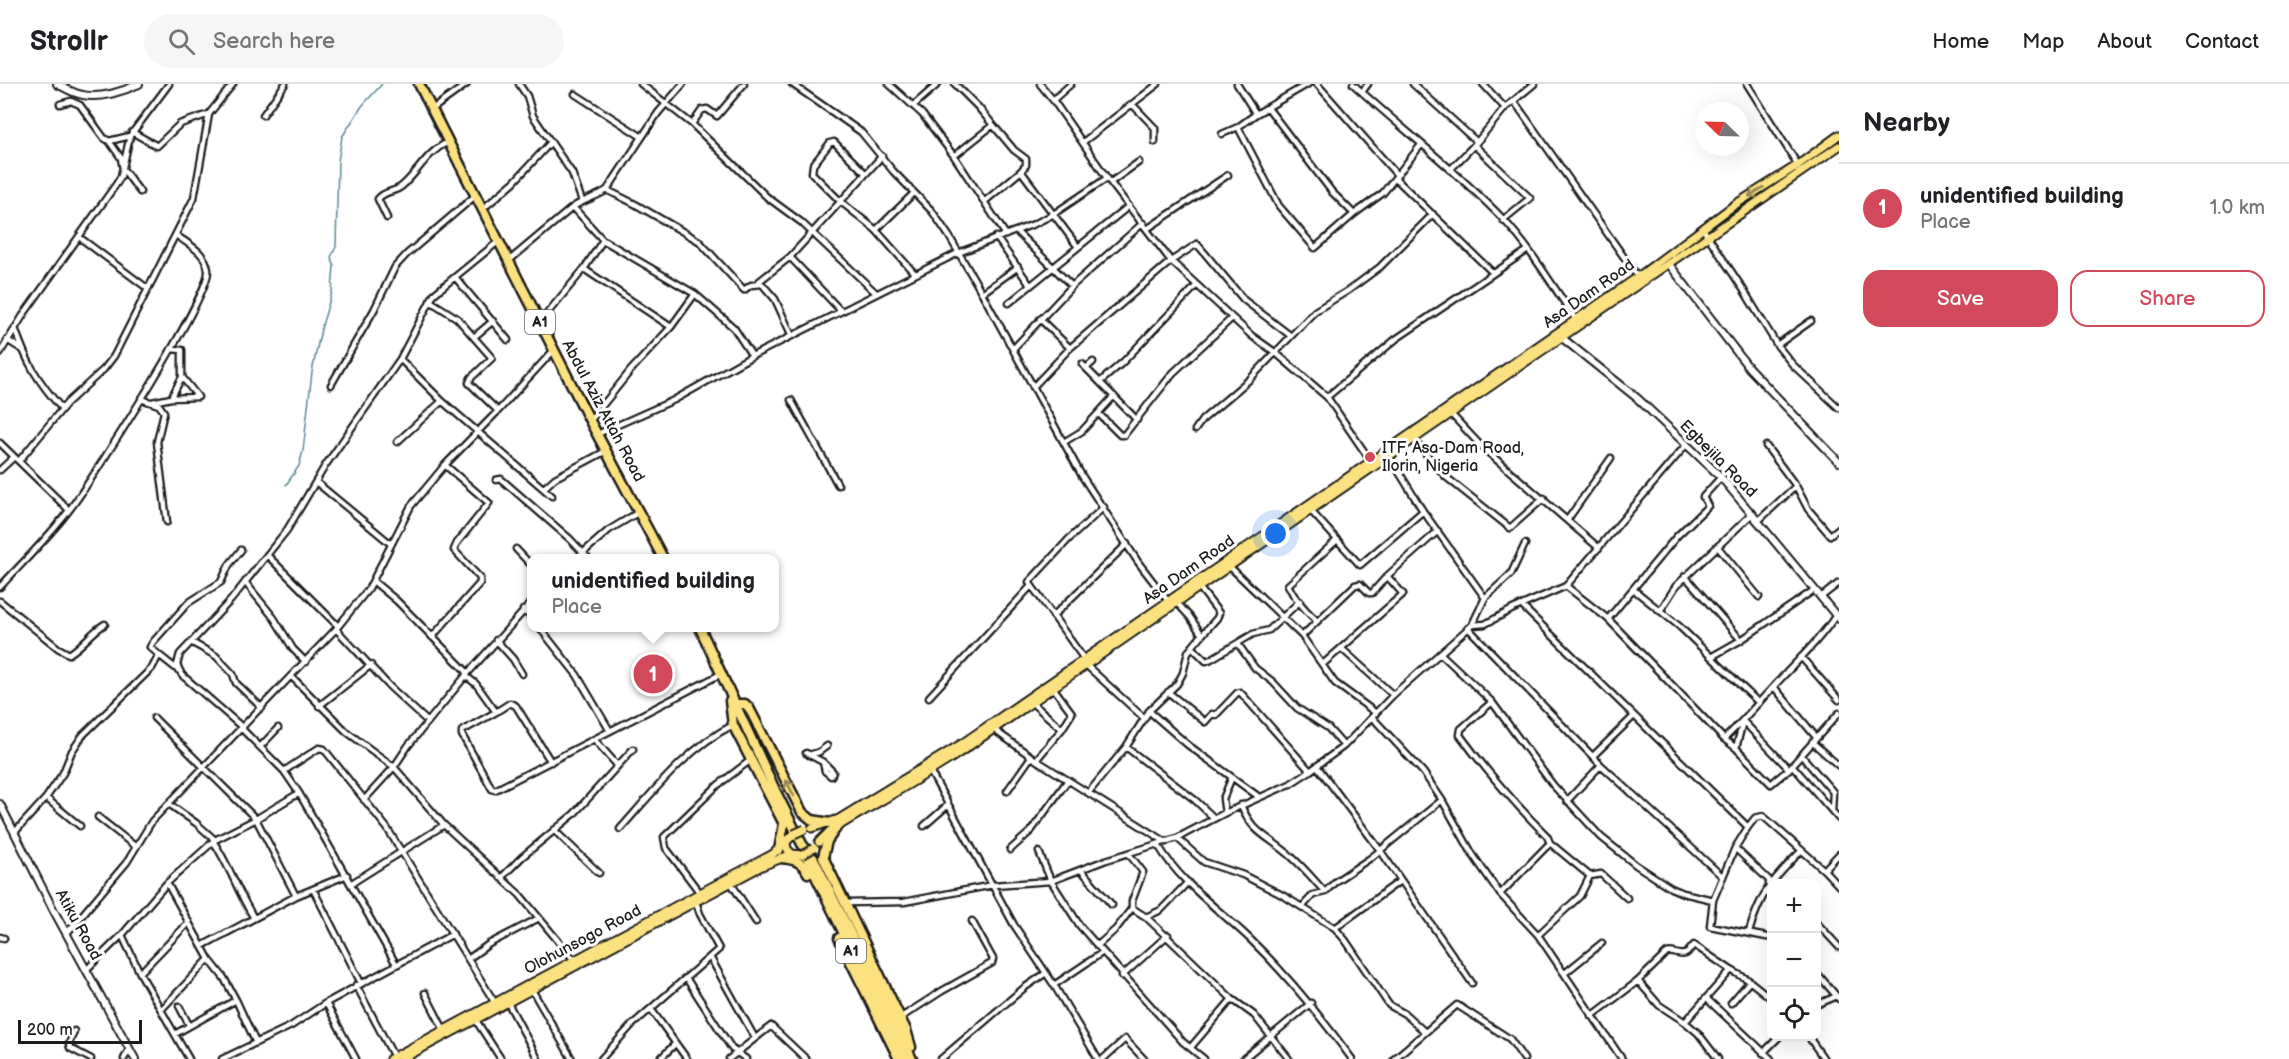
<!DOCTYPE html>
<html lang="en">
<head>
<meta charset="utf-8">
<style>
  body { margin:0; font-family:"Balsamiq Sans",sans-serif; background:#f6f6f6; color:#202124 }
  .controls { position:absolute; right:18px; bottom:18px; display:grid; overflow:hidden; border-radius:12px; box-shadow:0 6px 24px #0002 }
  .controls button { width:54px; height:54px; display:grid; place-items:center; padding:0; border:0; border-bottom:2px solid #e0e0e0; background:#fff; color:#202124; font:30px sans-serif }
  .compass { position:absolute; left:1695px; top:18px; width:54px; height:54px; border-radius:50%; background:#fff; box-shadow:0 6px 24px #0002; rotate:293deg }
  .scale { position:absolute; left:18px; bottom:15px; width:124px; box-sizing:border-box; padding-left:6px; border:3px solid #1c1c1c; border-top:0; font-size:16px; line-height:21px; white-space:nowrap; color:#1c1c1c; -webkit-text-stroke:4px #fff; paint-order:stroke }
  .you { position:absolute; left:1276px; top:450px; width:21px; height:21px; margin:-15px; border:4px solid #fff; border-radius:50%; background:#1a73e8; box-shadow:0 0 0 9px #1a73e833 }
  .badge { display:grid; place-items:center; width:39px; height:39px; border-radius:50%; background:#d1495b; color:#fff; font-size:20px; font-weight:700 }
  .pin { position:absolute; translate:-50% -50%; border:3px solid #fff; box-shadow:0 2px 6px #0006 }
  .popup { position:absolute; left:527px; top:470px; width:252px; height:78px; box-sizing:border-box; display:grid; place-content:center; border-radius:12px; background:#fff; filter:drop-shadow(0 2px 4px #0005); font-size:20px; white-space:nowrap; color:#757577 }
  .popup b { font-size:22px; color:#202124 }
  .popup::after { content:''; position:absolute; left:50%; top:100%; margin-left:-12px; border:12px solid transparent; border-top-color:#fff }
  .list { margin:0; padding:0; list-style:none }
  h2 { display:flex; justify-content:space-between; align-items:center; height:78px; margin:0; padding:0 24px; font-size:26px }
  h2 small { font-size:20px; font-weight:400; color:#757577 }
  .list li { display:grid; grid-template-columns:39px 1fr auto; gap:18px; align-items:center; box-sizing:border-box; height:90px; padding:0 24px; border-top:2px solid #e0e0e0 }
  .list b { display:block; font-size:22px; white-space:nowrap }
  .list p { margin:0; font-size:20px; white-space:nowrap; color:#757577 }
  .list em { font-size:20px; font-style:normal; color:#757577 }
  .actions { display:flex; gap:12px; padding:18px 24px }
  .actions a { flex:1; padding:14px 0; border:2px solid #d1495b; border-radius:18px; text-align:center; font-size:21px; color:#d1495b }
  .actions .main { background:#d1495b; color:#fff }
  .icon { flex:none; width:33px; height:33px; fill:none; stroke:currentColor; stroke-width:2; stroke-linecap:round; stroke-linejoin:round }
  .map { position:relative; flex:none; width:1839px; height:975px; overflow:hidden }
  header { display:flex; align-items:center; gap:36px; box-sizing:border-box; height:84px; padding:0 30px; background:#fff; border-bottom:2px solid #e0e0e0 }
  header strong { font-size:28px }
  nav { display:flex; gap:33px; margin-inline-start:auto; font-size:21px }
  .search { width:420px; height:54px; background:#f6f6f6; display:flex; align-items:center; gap:15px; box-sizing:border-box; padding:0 21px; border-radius:33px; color:#757577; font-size:22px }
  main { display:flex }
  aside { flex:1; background:#fff }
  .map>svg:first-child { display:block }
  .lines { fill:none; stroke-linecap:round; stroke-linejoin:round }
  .stream { stroke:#5a8794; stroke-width:1.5 }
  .street-casing { stroke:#1c1c1c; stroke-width:9 }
  .secondary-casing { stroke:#1c1c1c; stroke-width:10 }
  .primary-casing { stroke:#1c1c1c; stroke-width:11 }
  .highway-casing { stroke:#1c1c1c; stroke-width:13 }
  .street { stroke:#fff; stroke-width:4.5 }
  .secondary { stroke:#fff; stroke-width:6 }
  .primary { stroke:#fbe180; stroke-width:7 }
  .highway { stroke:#fbe180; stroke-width:8 }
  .primary-bridge-casing { stroke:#1c1c1c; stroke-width:11; stroke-linecap:butt }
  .primary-bridge { stroke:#fbe180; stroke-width:7 }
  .oneway { stroke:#978853 }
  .poi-dot { fill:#d1495b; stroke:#fff; stroke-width:2 }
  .labels { text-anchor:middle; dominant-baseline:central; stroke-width:6; stroke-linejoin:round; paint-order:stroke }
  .shield { fill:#fff; stroke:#606060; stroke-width:1.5 }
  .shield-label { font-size:15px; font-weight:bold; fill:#1c1c1c }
  .street-label { font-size:16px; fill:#1c1c1c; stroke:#fff }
  .poi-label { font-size:16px; fill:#1c1c1c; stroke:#fff; text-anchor:start }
</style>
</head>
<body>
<header>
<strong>Strollr</strong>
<div class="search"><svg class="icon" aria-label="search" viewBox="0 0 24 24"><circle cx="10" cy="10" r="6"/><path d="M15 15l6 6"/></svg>Search here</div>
<nav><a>Home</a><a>Map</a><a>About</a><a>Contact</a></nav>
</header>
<main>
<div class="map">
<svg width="1839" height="975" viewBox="0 0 1839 975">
  <rect width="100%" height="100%" fill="#fff"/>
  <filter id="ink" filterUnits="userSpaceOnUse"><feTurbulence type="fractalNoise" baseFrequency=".0167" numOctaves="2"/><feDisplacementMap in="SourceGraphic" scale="12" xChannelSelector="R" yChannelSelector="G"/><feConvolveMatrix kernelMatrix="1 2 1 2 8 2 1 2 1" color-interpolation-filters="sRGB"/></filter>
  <g filter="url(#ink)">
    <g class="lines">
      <path class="stream" d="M 286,401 L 299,382 L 303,367 L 312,288 L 321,245 L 332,208 L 334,181 L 331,173 L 336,163 L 338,77 L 342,53 L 362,22 L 382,0"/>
      <defs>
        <path id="street" d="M 519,0 L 527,12 L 533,32 L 572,89 L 582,117
          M 641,0 L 692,40 L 767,113 L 801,138 L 876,209
          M 792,0 L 861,48 L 893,87 L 932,127 L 949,152 L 982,209 L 1082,392 L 1138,478 L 1168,517
          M 889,0 L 922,30 L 954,72 L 1006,151
          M 955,0 L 978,23 L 1014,66 L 1026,75 L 1026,81 L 1021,87 L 984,118
          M 1040,0 L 1053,16 L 1107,94 L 1171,177 L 1252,252 L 1276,269 L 1327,313 L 1370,376
          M 1237,0 L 1256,30 L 1308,0
          M 1317,0 L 1397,91
          M 1353,0 C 1402,45 1457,87 1503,135 C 1531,165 1553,202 1576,236
          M 1413,0 L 1477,58
          M 1483,0 L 1505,24
          M 1747,0 L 1798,81
          M 1362,8 L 1368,0
          M 575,10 L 642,53
          M 1053,16 L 1071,0
          M 1514,17 L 1638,193
          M 60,20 L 71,17 L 80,21 L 104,54 L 109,57 L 130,52
          M 1132,20 L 1155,44 L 1155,58
          M 914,21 L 938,0
          M 1268,24 L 1332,108 L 1354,130
          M 431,26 L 467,0
          M 263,31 L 285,0
          M 692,40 L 702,26 L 707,25 L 717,32 L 744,0
          M 1238,43 L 1279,122 L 1315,164 L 1354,130 L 1383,109 L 1421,61
          M 132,48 L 157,62 L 180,40 L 209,30
          M 1222,50 L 1238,43 L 1256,30
          M 109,57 L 121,74 L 123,85 L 140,108
          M 1083,58 L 1158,0
          M 1474,61 L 1530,114 L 1503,136
          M 954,72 L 993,41
          M 1450,86 L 1477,58 L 1505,24 L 1534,0
          M 1021,87 L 1078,163
          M 865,89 L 834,58 L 830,59 L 813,81 L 812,89 L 840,117 L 876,146 L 915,190
          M 1395,94 L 1493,189
          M 1111,98 L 1139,78
          M 607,106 L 635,120 L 699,157 L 744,206 L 751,201 L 762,200 L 775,215 L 792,252
          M 485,123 L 514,98 L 551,58
          M 573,123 L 603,156 L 695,210 L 734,244 L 752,272
          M 387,134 L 378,115 C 385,106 394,109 402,102 C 419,87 427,68 448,58
          M 1147,145 L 1228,91
          M 1703,145 L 1743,205 L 1777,261 L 1793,281 L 1839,324
          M 876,146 L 914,109
          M 1017,148 L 1072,202
          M 79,153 L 147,204
          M 996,153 L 1030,201
          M 790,173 L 841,227
          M 511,175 L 573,123 C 584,116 596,113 607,106 L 658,29 L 683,0
          M 584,185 L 671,243
          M 455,193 L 508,256
          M 757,199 L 790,173 L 882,72
          M 982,209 L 1018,183
          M 430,217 L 457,234 L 492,274 L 471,294 L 469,299 L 498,327
          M 1009,219 L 1129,122
          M 1040,235 L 1070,264
          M 540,238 L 584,185 L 603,156
          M 15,244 C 27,280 38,297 62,325
          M 474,253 L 493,237
          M 7,256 L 23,266
          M 1777,261 L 1811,237
          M 1013,265 L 1072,202 L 1143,139
          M 0,269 L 24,230 L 117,99 L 121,92 L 130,52 L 169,0
          M 400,275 L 442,317 L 552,412
          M 1082,280 L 1137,336
          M 1086,284 L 1093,278
          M 1100,298 L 1123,278 L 1196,202
          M 331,301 L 374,226 L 395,183 L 407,170 L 475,112
          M 1033,303 L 1070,264 L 1171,177 L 1197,160 L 1244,216 L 1291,252
          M 1327,313 L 1396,255 L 1528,166
          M 171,314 L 198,313 L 182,293
          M 141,315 L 159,321 L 164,328 L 157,358 L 167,438
          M 791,316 L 838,401
          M 152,318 L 171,314 L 182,293 L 182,266 L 171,265
          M 1099,330 L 1120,351 L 1124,351 L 1173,289 L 1232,234
          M 1451,330 L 1483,364 L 1599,464
          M 590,337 L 631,286 L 671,243 L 695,210
          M 1195,346 L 1202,336 L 1250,295 L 1315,227 L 1349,206 L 1380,183 L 1433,130
          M 602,348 L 674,316 L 752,272 L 958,169 L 1034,140 L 1052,131 L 1107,94
          M 1413,355 L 1446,393 L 1510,444 L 1544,414
          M 397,358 L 442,317
          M 1064,358 L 1082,347 L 1114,312
          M 0,359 L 69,426
          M 1766,362 L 1796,402 L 1808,425 L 1830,451 L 1839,444
          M 1389,372 L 1423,427 L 1485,514 L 1472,541
          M 19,377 L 67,319 L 104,285 L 114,272 L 194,114 L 209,30 L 233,0
          M 0,386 L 14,373
          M 496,396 L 501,395 L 570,455 L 588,474
          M 316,398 L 391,460
          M 544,404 L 555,394 L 606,367
          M 1311,427 L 1360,481 L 1423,427
          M 1568,435 L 1611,374
          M 1758,437 L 1796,402
          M 1717,462 L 1759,513
          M 516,465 L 532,482
          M 267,471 L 338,542
          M 577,474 L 609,446 L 639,428
          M 1229,482 L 1302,552 L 1335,599 L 1376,629
          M 1685,492 L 1741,556 L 1814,506
          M 373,497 L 397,517 L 468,589
          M 245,498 L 274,534 L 293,565 L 306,578
          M 1566,502 L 1608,535 L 1724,655 L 1736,664 L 1771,700 L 1789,685 L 1839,629
          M 0,503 C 23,478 49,453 70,425 C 92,396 211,211 208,186 C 206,168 189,161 176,151
          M 1199,503 L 1219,529 L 1217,534 L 1202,551
          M 1633,505 L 1679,542 L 1759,619
          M 1821,513 L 1839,499
          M 1485,514 L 1511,490 L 1525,460
          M 0,517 L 58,564 L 69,570 C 83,562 91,548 105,540
          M 532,518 L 468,589 L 408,662 L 394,683 L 444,741 L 520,811 L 574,876
          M 523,526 L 532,534
          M 1660,527 L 1676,502 L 1753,429
          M 1053,532 L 1127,460
          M 1608,535 L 1677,452 L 1708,422 L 1703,413 L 1721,393
          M 1316,536 C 1305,526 1294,514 1288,501 L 1337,456
          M 540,544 L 577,591 L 610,647
          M 1468,544 L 1601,681 L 1723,793
          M 336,545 L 390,603 L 428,638
          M 1302,552 L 1355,501 L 1360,500 L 1369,509 L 1372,509 L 1387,492 L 1438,447
          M 432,553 L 480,499 L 480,494 L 454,466 L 457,459 L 489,419 L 445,381
          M 496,556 L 513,575 L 522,590
          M 191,558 L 216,572 L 233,590 L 236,599 L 262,624
          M 1238,560 L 1255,584 L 1273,598 L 1297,624 L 1328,644 L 1344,662
          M 1192,563 L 1206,577 L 1211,575 L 1253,550 L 1269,546 L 1300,517
          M 1341,564 L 1393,611
          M 1440,569 L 1492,618 L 1553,701 L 1601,753 L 1636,781 L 1671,804 L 1683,809 L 1713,816 L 1735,764 L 1748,743 L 1522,522
          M 159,571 L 178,586
          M 1711,573 L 1741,556
          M 1801,573 L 1839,616
          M 1084,575 L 1029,498 L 1069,455 L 1104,423
          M 1323,580 L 1402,511 L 1403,510 L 1387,492
          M 1086,581 L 1144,634
          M 466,592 L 476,600 L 496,628 L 462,647 L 462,651 L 492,705 L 495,706 L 719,591
          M 292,593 L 347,648 L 394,683 L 364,716
          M 1774,603 L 1816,653
          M 1168,608 L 1205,638 L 1212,630 L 1216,631 L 1237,609 L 1240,608 L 1310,687
          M 929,613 L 1031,502
          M 1031,618 L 1062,645
          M 1492,618 L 1461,645 L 1460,651 C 1487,688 1515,720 1547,752 L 1550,759 L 1590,792 L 1580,812 L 1538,851
          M 319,622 L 371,581
          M 1149,627 L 1188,661 L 1259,713
          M 496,628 L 510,619 L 516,622 L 551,678
          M 1372,633 L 1423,688 L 1442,716 L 1473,771 L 1500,810 L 1538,851 L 1622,975
          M 154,634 L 256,735 L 296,812
          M 1743,637 L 1789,685
          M 243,644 L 182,591 L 177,581 L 180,570 L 231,516 L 287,446 L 325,382 L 400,275 L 434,210 L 499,157
          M 242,645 L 284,687 L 299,709 L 396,880
          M 993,645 L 1036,676 L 1166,758
          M 594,655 L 617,681
          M 1724,655 C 1742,638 1758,619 1775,601 C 1796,578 1819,557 1836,531
          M 1812,658 L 1839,682
          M 260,663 L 278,644
          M 1126,663 L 1195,716 L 1214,734
          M 1736,664 L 1743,637
          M 806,669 L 823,678 L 833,688 L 831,692 L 825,687 L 823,678
          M 809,671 L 819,668 L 827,662
          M 1801,671 L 1833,708 L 1832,727
          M 1593,672 L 1634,632
          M 1036,676 L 1062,645 L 1072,629 L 1052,602
          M 1792,681 L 1839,735
          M 1317,682 L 1380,766 L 1472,899
          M 284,687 L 319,664 L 324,665 L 387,744 L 495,919
          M 930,687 L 1014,841 L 1054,901 L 1098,975
          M 1007,707 L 1031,673
          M 1089,708 L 1126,663 L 1149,627 L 1177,600 L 1183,589 L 1188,568 L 1202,551 L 1190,533 L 1177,519
          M 46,714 L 80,742
          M 1567,717 L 1601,681
          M 169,720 L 196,739 L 215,756
          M 1241,721 C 1252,748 1265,751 1286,768 C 1300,779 1313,795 1325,808
          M 1225,729 L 1223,715 L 1232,693
          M 98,733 L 136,763
          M 924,742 L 948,721
          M 1748,743 L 1755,734 L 1763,732 L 1824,786 L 1839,802
          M 620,745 C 654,707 687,664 733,641
          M 554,746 L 599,789
          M 15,748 L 46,714 L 63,689 L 72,667 L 83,651 L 152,584 L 159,571 L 150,563 L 153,558 L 188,519 L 221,498 L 229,481 L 241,466
          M 1177,754 L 1204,778 L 1243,791 L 1284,812 L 1335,844 L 1346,857 L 1389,921 L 1405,930 L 1425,948
          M 213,757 C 230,782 238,809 254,834
          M 1158,761 C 1181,800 1219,825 1251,856 C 1289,893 1321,933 1352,975
          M 1735,764 L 1769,796 L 1769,801 L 1772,805
          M 1010,766 L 1031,747 L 1068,696
          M 1039,768 L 1051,797 L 1080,842 L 1183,958 L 1204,975
          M 1129,770 L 1143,788 L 1132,817 L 1132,824
          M 1081,786 L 1112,821
          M 1824,786 L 1839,770
          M 1590,792 L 1601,790 L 1627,814
          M 501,794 L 522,773 L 574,730 L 633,665
          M 167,799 L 209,875 L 224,894 L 236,916 L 256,959
          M 352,799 L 444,741
          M 731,799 L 756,838
          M 313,805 L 361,899
          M 700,809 L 666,764 L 664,753 L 718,701 L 752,675
          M 1500,810 L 1550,759
          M 1713,816 L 1710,842 L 1772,854
          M 846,819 L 904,818 L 993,801 L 1051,797 L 1106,776 L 1177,754 L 1225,729 L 1290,700 L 1310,687 L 1344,662 L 1393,611 L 1472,541 L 1485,540 L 1513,525 L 1566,502 L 1686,361
          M 1303,822 L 1313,811 L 1325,808 L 1336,797 L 1372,773 L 1442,716
          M 1146,833 L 1161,826 L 1188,798
          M 1816,838 L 1839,863
          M 1335,844 L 1400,797
          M 1749,848 C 1761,807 1773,796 1801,767
          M 67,849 L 127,778 L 152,737 L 336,545 L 369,504 L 411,422 L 445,381 L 498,327 L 554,266
          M 122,851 L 140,889 L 189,975
          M 0,853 L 4,854
          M 202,862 L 296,812 L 347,791
          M 1097,862 L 1116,845 L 1132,824 L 1146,833 L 1232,915 L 1254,931 L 1289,975
          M 710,873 L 755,954
          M 468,875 L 489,860 L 539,834
          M 87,885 L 122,851 L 167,799 L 215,756 L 256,735 L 299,709
          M 1816,888 L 1839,915
          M 140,889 L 189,838
          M 1565,889 L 1602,859
          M 1122,892 L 1168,851
          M 686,894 L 732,965 L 746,975
          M 1638,897 L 1659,921 L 1685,938 L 1698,949 L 1718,975
          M 356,901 L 394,973
          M 1054,901 L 1103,868
          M 532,906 L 572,975
          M 425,909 L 444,946
          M 1707,915 L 1771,975
          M 326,919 L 356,975
          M 508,919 L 538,975
          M 1731,919 L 1750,897
          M 1816,921 L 1837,912
          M 179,922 L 189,941
          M 651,925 L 687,975
          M 161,926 L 209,875
          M 1592,932 L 1638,897 L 1667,869 C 1674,867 1678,872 1685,870 C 1688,870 1691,863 1694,861 L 1731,886 L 1747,895 L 1772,915
          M 900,934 L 942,907 L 992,879 L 993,875 L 972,837
          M 475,935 L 501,975
          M 1685,938 L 1731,886
          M 74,947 L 69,960 L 70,964 L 91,975
          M 175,950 L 236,916
          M 1808,952 L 1824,975
          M 1191,963 L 1232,915
          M 1763,969 L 1780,952
          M 124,975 L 129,965
          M 222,975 L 291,942 L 326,919 L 453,850
          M 601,975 L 632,941 L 719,865 L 700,830 L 696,818
          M 660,975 L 675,960
          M 729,975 L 771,942 L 806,975
          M 941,975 L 1024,904 L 1046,889
          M 1103,975 L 1125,955 L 1144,975
          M 1243,975 L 1311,919
          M 1394,975 L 1457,921 L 1510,955 L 1524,975"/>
        <path id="secondary" d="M 57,0 C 65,4 74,10 83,11 C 100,15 124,7 139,0
          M 1669,180 L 1749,284 L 1839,378
          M 1561,253 L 1637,314 L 1721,393 L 1839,535
          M 0,720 L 54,827 L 135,975"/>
        <path id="primary" d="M 812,744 L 839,735 L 963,659 L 1638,193 L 1733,122 L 1798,81 L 1839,51
          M 794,750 L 786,758 L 787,765 L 792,770 L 802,771
          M 819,758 L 830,747 C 871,722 913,699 953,673 C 998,643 1041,611 1086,581 L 1839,62
          M 390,975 L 773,770 L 786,758
          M 402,975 L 762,782 L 792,770"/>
        <path id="highway" d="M 419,0 L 590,337 L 663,474
          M 700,544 L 776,708 L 802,760 L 814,775 L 912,975
          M 730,617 L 733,641 L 784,740 L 779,766
          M 736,620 L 745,620 L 749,624 L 802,728 L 812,736 L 830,739
          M 836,744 L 827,757 L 823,773 L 906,946 L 911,963
          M 804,768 L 905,975
          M 781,774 C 793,775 802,777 808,789
          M 839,854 L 899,975"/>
      </defs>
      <use href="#street" class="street-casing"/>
      <use href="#secondary" class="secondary-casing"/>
      <use href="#primary" class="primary-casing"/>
      <use href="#highway" class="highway-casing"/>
      <use href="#street" class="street"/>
      <use href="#secondary" class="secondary"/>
      <use href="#primary" class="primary"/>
      <use href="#highway" class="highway"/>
      <defs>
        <path id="primary-bridge" d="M 794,750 L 805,745
          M 802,771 L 814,764"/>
      </defs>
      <use href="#primary-bridge" class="primary-bridge-casing"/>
      <use href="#primary-bridge" class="primary-bridge"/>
    </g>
    <defs><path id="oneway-shaft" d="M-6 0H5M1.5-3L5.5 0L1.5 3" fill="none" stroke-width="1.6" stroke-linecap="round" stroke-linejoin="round" transform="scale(1.5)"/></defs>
    <g class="oneway">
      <use href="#oneway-shaft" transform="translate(1756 108) rotate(148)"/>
      <use href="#oneway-shaft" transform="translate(790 704) rotate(-116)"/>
    </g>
  </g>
  <circle class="poi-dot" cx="1370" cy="373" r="6"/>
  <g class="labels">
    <g class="shield">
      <rect x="525" y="226" width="30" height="24" rx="4.5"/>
      <rect x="836" y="855" width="30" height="24" rx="4.5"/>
    </g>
    <g class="shield-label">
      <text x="540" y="238">A1</text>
      <text x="851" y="867">A1</text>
    </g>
    <g class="street-label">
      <text transform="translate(1589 210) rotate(-35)">Asa Dam Road</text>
      <text transform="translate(603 327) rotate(62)">Abdul Aziz Attah Road</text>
      <text transform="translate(1718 375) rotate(45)">Egbejila Road</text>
      <text transform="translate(1189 486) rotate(-35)">Asa Dam Road</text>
      <text transform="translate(78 841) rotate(61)">Atiku Road</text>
      <text transform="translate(583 856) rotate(-28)">Olohunsogo Road</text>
    </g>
    <g class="poi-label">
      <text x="1382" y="364">ITF, Asa-Dam Road,<tspan x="1382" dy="18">Ilorin, Nigeria</tspan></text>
    </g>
  </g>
</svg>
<div class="controls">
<button>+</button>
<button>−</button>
<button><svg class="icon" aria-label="locate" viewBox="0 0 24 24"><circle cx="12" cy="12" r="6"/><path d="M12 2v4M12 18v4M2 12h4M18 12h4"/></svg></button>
</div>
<svg class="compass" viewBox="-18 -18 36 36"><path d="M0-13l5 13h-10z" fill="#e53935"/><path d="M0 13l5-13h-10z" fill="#757577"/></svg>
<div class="scale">200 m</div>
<div class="you"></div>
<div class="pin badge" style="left:653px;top:590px">1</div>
<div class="popup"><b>unidentified building</b>Place</div>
</div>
<aside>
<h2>Nearby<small></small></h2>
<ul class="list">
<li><span class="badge">1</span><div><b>unidentified building</b><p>Place</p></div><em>1.0 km</em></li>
</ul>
<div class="actions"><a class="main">Save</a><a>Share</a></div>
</aside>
</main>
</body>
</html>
